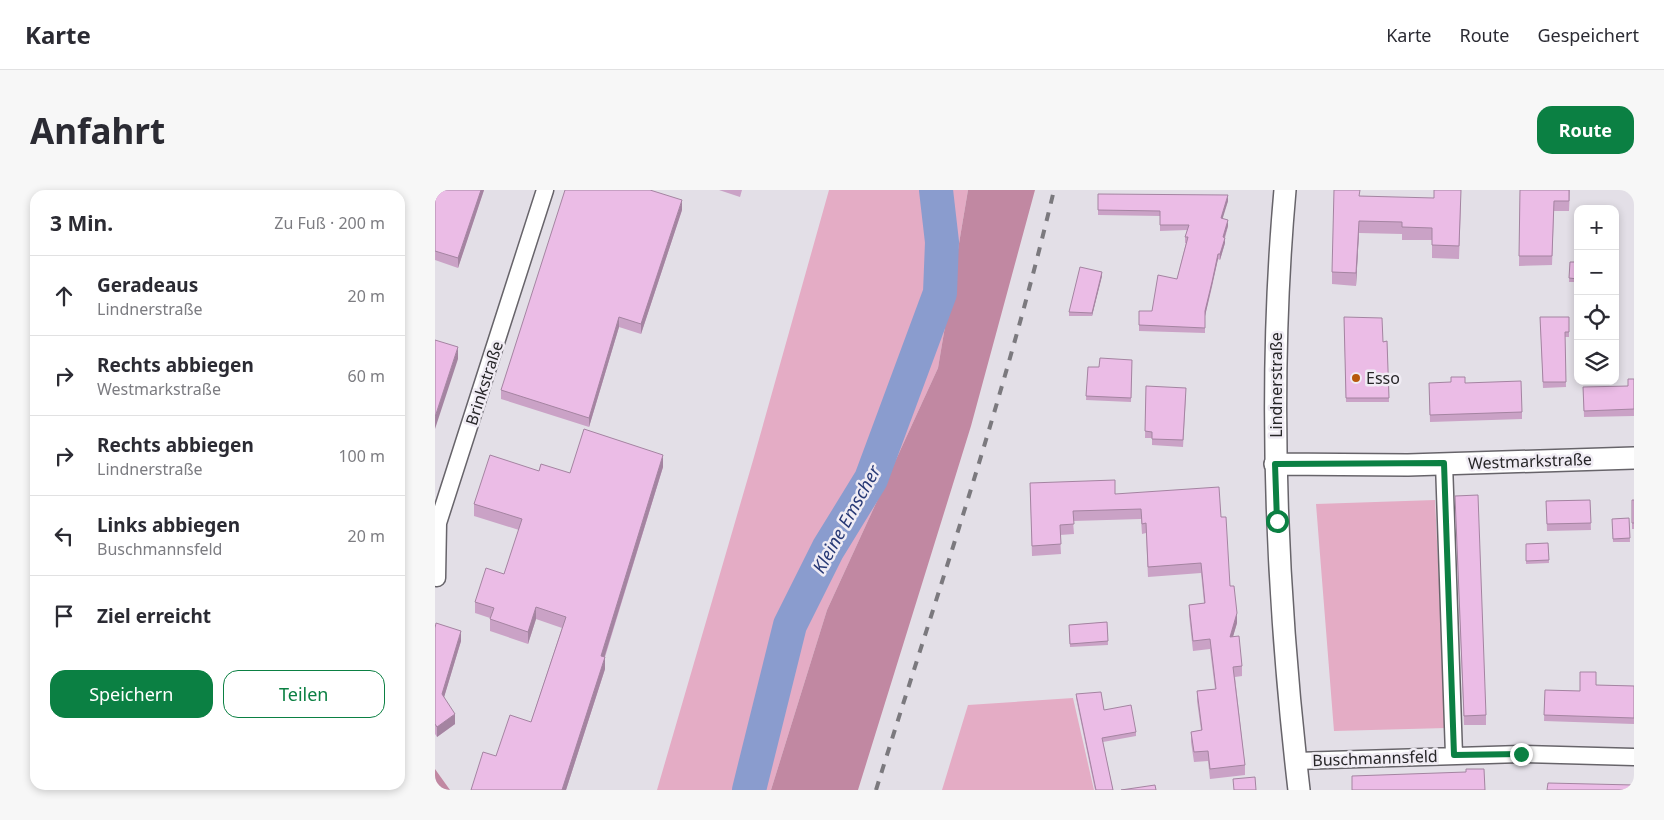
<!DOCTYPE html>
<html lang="de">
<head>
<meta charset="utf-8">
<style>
  body { margin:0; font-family:"Noto Sans",sans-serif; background:#f7f7f7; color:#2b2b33 }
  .controls { position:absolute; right:15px; top:15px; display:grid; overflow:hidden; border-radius:10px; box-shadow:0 2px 8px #0003 }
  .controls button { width:45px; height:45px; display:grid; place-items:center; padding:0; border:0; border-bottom:1px solid #e1e1e2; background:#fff; color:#2b2b33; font:25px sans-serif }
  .stop { position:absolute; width:15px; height:15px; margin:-11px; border:4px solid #0b8043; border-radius:50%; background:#fff }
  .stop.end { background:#0b8043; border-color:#fff; box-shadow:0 1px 5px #0008 }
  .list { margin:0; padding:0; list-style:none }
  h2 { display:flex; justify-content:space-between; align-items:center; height:65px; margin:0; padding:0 20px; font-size:21px }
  h2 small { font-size:16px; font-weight:400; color:#7c7c81 }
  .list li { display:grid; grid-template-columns:32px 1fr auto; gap:15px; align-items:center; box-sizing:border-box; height:80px; padding:0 20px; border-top:1px solid #e1e1e2 }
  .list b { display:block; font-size:19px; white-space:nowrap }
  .list p { margin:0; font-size:16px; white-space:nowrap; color:#7c7c81 }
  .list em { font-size:16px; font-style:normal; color:#7c7c81 }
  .actions { display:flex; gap:10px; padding:15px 20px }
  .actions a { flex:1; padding:11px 0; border:1px solid #0b8043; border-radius:15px; text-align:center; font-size:18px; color:#0b8043 }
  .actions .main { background:#0b8043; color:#fff }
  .icon { flex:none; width:28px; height:28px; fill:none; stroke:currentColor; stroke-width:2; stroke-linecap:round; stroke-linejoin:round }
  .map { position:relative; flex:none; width:1199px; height:600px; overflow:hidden; border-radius:15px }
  header { display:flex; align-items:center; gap:30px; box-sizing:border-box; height:70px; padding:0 25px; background:#fff; border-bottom:1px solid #e1e1e2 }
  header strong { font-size:24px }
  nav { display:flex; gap:28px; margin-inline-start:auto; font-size:18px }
  .intro { display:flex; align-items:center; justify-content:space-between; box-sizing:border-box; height:120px; padding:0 30px }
  h1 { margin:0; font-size:35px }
  .button { padding:12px 22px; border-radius:15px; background:#0b8043; color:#fff; font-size:18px; font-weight:700 }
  main { display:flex; gap:30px; padding:0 30px }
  aside { flex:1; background:#fff; border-radius:15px; box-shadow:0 2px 8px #0003 }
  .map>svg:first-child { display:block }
  .green { fill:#e4acc5 }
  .forest { fill:#c188a2 }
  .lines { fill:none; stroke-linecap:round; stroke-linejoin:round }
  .river { stroke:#8a9cce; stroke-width:34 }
  .minor-casing { stroke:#67646a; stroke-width:19 }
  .tertiary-casing { stroke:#67646a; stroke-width:24 }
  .minor { stroke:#fff; stroke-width:16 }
  .tertiary { stroke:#fff; stroke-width:21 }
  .rail { stroke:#7b797e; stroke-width:4; stroke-dasharray:9 9; stroke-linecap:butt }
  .wall { fill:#caa2c6 }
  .shaded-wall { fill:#a484a1 }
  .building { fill:#ebbce6; stroke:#a484a1 }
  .route { stroke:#0b8043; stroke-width:6 }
  .poi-dot { fill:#b7590c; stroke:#f0ecf4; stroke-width:2 }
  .labels { text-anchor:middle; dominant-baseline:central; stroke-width:5; stroke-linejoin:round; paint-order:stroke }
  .poi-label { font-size:16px; fill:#272628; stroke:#f0ecf4; text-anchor:start }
  .street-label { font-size:16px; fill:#272628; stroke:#f0ecf4 }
  .water-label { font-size:18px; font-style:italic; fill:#273875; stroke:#f0ecf4 }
</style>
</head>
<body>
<header>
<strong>Karte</strong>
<nav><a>Karte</a><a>Route</a><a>Gespeichert</a></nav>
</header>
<div class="intro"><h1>Anfahrt</h1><a class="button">Route</a></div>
<main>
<aside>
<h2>3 Min.<small>Zu Fuß · 200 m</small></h2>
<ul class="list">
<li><svg class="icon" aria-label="ahead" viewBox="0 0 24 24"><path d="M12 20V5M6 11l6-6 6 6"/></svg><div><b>Geradeaus</b><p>Lindnerstraße</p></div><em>20 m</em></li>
<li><svg class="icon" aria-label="right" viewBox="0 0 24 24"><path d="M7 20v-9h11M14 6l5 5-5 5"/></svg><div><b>Rechts abbiegen</b><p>Westmarkstraße</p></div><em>60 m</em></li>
<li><svg class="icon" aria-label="right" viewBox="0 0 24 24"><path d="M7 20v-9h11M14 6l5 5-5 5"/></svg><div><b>Rechts abbiegen</b><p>Lindnerstraße</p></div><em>100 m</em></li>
<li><svg class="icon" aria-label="left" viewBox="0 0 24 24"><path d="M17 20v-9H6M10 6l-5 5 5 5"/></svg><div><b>Links abbiegen</b><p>Buschmannsfeld</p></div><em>20 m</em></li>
<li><svg class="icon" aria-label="arrive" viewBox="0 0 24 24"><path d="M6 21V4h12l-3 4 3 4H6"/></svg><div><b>Ziel erreicht</b></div></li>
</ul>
<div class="actions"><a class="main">Speichern</a><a>Teilen</a></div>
</aside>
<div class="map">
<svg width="1199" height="600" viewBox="0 0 1199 600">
  <rect width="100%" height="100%" fill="#e3dfe7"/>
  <path class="green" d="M 394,0 L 533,0 L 503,178 L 392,420 L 336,600 L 222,600 L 319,267 Z
    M 1000,310 L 1011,538 L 899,541 L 881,314 Z
    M 638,508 L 659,600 L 507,600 L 533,515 Z"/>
  <path class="forest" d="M 533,0 L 600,0 L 536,236 L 423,600 L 336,600 L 392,420 L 503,178 Z
    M 0,579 L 15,600 L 0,600 Z"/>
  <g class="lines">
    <path class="river" d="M 314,600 L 355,435 L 393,359 L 436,289 L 505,103 L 507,52 L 501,0"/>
    <defs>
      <path id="minor" d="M 1009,273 L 1019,565
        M 2,388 L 3,333 L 110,0
        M 861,571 L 1086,564 L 1199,567"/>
      <path id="tertiary" d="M 850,0 C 832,200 841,401 864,600
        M 840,274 L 973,275 L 1199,268"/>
    </defs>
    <use href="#minor" class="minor-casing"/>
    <use href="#tertiary" class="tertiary-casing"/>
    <use href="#minor" class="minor"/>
    <use href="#tertiary" class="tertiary"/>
    <path class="rail" d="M 441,600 C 503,401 571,203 619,0"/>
  </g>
  <path class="wall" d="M 0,0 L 49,0 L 23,78 L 0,70 Z
    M 284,0 L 307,0 L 305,7 Z
    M 1085,0 L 1135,0 L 1134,21 L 1119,21 L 1117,75 L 1084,76 Z
    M 663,4 L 793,11 L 787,28 L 793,36 L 790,48 L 790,53 L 785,70 L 783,69 L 777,97 L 770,126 L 770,143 L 704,141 L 704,121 L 717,121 L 742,89 L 751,53 L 750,53 L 750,47 L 752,40 L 725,41 L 725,26 L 663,25 Z
    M 925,6 L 1026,13 L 1024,69 L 997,68 L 997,50 L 967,50 L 967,44 L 924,43 L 921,96 L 897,94 L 897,82 Z
    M 247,20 L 206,144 L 184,137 L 154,237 L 66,209 L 66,200 Z
    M 1135,72 L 1143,72 L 1143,92 L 1134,92 Z
    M 667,86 L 657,126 L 634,126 L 634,122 Z
    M 909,127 L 948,152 L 952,151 L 954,212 L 911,212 Z
    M 1105,127 L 1134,127 L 1134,147 L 1130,147 L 1131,197 L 1108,198 Z
    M 697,170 L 696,212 L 651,210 L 653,177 L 664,177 Z
    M 1199,189 L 1199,226 L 1149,227 L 1148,197 L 1193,196 Z
    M 994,193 L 1030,193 L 1087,222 L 1087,229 L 995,232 Z
    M 711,196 L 751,205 L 748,257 L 717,255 L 717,248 L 710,248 Z
    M 228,277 L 170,467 L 170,479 L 131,600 L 36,600 L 61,566 L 96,532 L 127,438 L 101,429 L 93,454 L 55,441 L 55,428 L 40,423 L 40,412 L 69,384 L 84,340 L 39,326 L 39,314 L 104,281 L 135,283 Z
    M 595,293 L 680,304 L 786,327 L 795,396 L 802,433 L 798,446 L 807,476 L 807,486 L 800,487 L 810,575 L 810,585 L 775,589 L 773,571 L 759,572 L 756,552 L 756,542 L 766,540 L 762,511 L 762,501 L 780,499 L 775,459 L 758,461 L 754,425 L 754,415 L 769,413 L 766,383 L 713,387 L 711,343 L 707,344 L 706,329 L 638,331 L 639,344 L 625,345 L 626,364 L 597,366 Z
    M 1155,310 L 1156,340 L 1112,341 L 1111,311 Z
    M 1197,310 L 1199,310 L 1199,339 L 1197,339 Z
    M 1020,316 L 1051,525 L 1051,535 L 1029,535 Z
    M 1194,328 L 1195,352 L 1178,352 L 1177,329 Z
    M 1113,353 L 1114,373 L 1091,374 L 1091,354 Z
    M 672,432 L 673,455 L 635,457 L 634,435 Z
    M 0,438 L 26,451 L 9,507 L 20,534 L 2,547 L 0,544 Z
    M 1161,495 L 1199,496 L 1199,534 L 1109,531 L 1110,500 L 1145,501 Z
    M 641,504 L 669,520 L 701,542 L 701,546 L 668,552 L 678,600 L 660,600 L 641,508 Z"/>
  <path class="shaded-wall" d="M 46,0 L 49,0 L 23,78 L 23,68 Z
    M 793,5 L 793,11 L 786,34 L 786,28 Z
    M 247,10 L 247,20 L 206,144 L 206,134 Z
    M 793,30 L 793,36 L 788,52 L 788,47 Z
    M 924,31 L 924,43 L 921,96 L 921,83 Z
    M 790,48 L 790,53 L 785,70 L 785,64 Z
    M 783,64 L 783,69 L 770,126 L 770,143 L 770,121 Z
    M 667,82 L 667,86 L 657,126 L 657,123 Z
    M 184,127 L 184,137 L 154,237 L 154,228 Z
    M 23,157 L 23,169 L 0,239 L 0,227 Z
    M 228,265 L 228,277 L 166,478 L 166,466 Z
    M 101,417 L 101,429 L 93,454 L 93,442 Z
    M 802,423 L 802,433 L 795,457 L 795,447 Z
    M 26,441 L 26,451 L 7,514 L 7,504 Z
    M 170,467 L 170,479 L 131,600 L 127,600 Z
    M 20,524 L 20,534 L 2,547 L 2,537 Z"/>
  <path class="building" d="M 0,0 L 46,0 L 23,68 L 0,61 Z
    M 130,0 L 215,0 L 247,10 L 206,134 L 184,127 L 154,228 L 66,200 Z
    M 899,0 L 925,0 L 924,6 L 999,8 L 999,0 L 1026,0 L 1024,56 L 997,55 L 997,38 L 967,37 L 967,32 L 924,31 L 921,83 L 897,82 Z
    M 1085,0 L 1134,0 L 1134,11 L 1119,11 L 1117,66 L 1084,66 Z
    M 663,4 L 793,5 L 786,28 L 793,30 L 788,47 L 790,48 L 785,64 L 783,64 L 777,92 L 770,121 L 770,138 L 704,135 L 704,121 L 717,121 L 723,85 L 742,89 L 753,47 L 750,47 L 754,35 L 725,35 L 725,21 L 663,20 Z
    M 1135,72 L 1143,72 L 1143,89 L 1134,88 Z
    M 645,77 L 667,82 L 657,123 L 634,122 Z
    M 909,127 L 947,128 L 948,152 L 952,151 L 954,208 L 911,208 Z
    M 1105,127 L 1134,127 L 1134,142 L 1130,142 L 1131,192 L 1108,192 Z
    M 0,150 L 23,157 L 0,227 Z
    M 665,168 L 697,170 L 696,208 L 651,206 L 653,177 L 664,177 Z
    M 1016,187 L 1030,187 L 1030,193 L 1086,191 L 1087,222 L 995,225 L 994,193 L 1016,192 Z
    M 1193,189 L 1199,189 L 1199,219 L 1149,221 L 1148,197 L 1193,196 Z
    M 711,196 L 751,198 L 748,250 L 717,249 L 717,242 L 710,241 Z
    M 149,239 L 228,265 L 166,466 L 170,467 L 127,600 L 36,600 L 48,562 L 61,566 L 75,525 L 96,532 L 131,427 L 101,417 L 93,442 L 55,429 L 59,418 L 40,412 L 51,378 L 69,384 L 87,329 L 39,314 L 55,265 L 104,281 L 106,274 L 135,283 Z
    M 680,290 L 680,304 L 784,297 L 786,327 L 791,327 L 795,396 L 799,396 L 802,423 L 795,447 L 804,446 L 807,476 L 798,477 L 810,575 L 775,579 L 773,561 L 759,562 L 756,542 L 767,540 L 762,501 L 781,499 L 775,449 L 758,451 L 754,415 L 770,413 L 766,373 L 713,377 L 711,333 L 707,334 L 706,319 L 638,321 L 639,334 L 625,335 L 626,354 L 597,356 L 595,293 Z
    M 1043,305 L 1051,525 L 1029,526 L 1020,306 Z
    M 1155,310 L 1156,333 L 1112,334 L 1111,311 Z
    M 1197,310 L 1199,310 L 1199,333 L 1197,333 Z
    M 1194,328 L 1195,348 L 1178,349 L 1177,329 Z
    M 1113,353 L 1114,370 L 1091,371 L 1091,354 Z
    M 672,432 L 673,451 L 635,454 L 634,435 Z
    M 1,433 L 26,441 L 7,504 L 20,524 L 2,537 L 0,534 L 0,438 Z
    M 1145,482 L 1161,482 L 1161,495 L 1199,496 L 1199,528 L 1109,525 L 1110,500 L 1145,501 Z
    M 666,502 L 669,520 L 696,515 L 701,542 L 667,548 L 678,600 L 661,600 L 641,504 Z
    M 1031,579 L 1049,579 L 1050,600 L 917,600 L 917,586 L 1031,582 Z
    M 820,587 L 821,600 L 799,600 L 798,589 Z
    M 1113,593 L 1199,595 L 1199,600 L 1112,600 Z
    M 720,595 L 721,600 L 686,600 Z"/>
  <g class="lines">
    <path class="route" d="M 842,331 L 840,274 L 1009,273 L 1019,565 L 1086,564"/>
  </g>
  <circle class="poi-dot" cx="921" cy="188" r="5"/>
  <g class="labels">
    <g class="poi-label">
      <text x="931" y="188">Esso</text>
    </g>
    <g class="street-label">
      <text transform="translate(49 193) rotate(-72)">Brinkstraße</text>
      <text transform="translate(841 195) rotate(-90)">Lindnerstraße</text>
      <text transform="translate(1095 271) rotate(-2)">Westmarkstraße</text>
      <text transform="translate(940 568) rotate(-2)">Buschmannsfeld</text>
    </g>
    <g class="water-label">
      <text transform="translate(411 329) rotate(-61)">Kleine Emscher</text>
    </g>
  </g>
</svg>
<div class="controls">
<button>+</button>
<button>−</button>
<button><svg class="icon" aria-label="locate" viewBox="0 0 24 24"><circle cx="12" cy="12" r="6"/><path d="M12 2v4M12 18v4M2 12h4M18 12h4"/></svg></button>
<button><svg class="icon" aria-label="layers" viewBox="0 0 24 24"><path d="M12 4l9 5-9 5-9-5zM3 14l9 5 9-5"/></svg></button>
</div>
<div class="stop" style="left:842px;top:331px"></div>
<div class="stop end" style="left:1086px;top:564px"></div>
</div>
</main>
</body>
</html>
